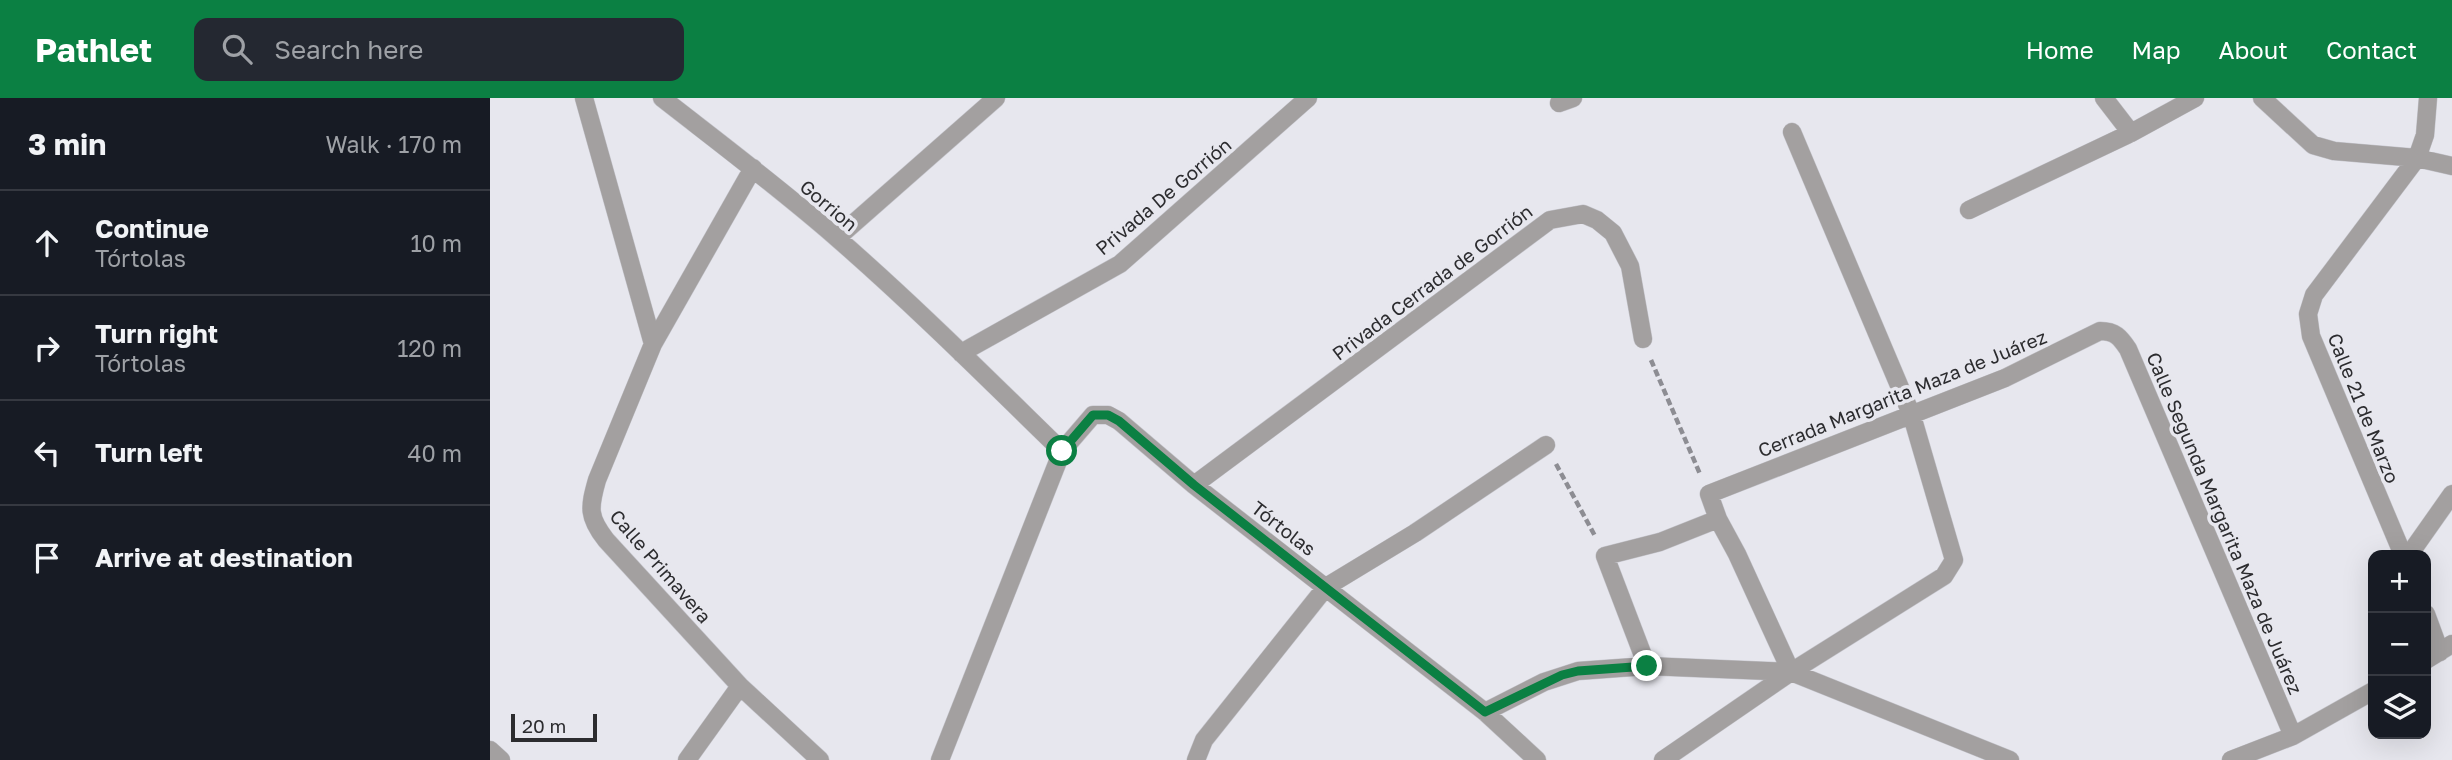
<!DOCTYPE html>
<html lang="en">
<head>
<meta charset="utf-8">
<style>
  body { margin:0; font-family:"Golos Text",sans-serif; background:#242831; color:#f1f3f6 }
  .controls { position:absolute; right:21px; bottom:21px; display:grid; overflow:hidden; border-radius:14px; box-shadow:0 7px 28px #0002 }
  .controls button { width:63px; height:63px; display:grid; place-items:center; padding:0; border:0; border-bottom:2px solid #363941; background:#171b24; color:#f1f3f6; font:35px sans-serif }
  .scale { position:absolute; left:21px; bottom:18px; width:86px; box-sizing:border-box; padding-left:7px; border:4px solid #2c2c2f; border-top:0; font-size:19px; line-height:24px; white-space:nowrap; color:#2c2c2f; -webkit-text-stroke:5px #e7e7ee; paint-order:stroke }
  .stop { position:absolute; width:21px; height:21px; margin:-16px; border:5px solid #0b8043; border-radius:50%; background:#fff }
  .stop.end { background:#0b8043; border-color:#fff; box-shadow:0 2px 7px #0008 }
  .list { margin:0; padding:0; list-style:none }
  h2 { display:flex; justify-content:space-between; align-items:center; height:91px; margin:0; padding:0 28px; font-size:30px }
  h2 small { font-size:23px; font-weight:400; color:#9ea1a6 }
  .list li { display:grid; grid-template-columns:46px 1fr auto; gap:21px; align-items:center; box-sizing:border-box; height:105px; padding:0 28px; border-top:2px solid #363941 }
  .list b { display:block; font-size:26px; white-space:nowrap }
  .list p { margin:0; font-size:23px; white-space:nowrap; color:#9ea1a6 }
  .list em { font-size:23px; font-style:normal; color:#9ea1a6 }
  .icon { flex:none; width:38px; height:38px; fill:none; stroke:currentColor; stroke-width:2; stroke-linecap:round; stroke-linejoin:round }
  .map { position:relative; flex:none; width:1962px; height:662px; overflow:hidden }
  header { display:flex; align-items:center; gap:42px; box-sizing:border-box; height:98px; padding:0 35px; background:#0b8043; color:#fff }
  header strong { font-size:33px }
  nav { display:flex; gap:38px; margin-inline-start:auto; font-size:24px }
  .search { width:490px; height:63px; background:#242831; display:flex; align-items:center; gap:18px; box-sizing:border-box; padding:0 24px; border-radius:14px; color:#9ea1a6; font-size:26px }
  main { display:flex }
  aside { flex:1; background:#171b24 }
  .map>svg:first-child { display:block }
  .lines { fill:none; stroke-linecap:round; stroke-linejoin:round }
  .minor-casing { stroke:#c5c5cc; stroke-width:19 }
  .path { stroke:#8d8d93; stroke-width:4.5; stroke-dasharray:7 3.5; stroke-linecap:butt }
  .minor { stroke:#a3a0a0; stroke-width:18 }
  .route { stroke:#0b8043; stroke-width:9 }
  .labels { text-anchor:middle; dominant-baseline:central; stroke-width:7; stroke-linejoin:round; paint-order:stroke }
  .street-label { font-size:19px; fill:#2c2c2f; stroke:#e7e7ee }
</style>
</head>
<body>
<header>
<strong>Pathlet</strong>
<div class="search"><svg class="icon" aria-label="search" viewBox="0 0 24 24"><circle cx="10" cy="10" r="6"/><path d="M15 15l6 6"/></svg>Search here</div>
<nav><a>Home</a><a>Map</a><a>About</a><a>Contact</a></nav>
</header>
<main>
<aside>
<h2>3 min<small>Walk · 170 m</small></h2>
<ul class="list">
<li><svg class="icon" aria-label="ahead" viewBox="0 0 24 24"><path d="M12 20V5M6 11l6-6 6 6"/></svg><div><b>Continue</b><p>Tórtolas</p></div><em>10 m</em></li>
<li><svg class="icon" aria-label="right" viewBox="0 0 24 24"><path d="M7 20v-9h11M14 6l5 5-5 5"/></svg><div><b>Turn right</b><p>Tórtolas</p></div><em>120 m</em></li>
<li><svg class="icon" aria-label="left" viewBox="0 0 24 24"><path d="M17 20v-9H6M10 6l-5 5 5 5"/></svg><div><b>Turn left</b></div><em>40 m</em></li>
<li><svg class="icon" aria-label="arrive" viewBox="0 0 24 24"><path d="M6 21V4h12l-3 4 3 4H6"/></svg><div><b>Arrive at destination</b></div></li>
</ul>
</aside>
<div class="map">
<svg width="1962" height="662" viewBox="0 0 1962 662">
  <rect width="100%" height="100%" fill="#e7e7ee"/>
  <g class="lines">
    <defs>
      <path id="minor" d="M 94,0 L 163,246
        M 172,0 C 231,46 291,91 347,140 C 425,208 498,281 572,353
        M 1614,0 L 1641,35
        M 1772,0 L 1823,47 L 1844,53 L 1927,60 L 1962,68
        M 1069,5 L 1083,0
        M 263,70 L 163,246 L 107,382 C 99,410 98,419 116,442 L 250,588 L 330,662
        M 1479,112 L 1641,35 L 1705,0
        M 347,140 L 506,0
        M 471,255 L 630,166 L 818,0
        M 704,387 L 1060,122 L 1093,116 L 1107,122 L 1123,135 L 1140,168 L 1153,241
        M 1913,457 L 1821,238 L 1818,216 L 1824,197 L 1927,60 L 1935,37 L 1938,0
        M 1919,457 L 1962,396
        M 1936,516 L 1950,554
        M 1936,562 L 1962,546
        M 1157,568 L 1115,458 L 1170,444 L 1228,421
        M 1301,574 L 1247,456 L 1228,421 L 1219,396 L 1515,280 L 1610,233 C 1625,233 1630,239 1638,251 L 1803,638
        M 995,614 L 1054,584 L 1088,573 L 1157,568 L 1301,574 L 1520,662
        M 0,652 L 11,662
        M 197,662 L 250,588
        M 450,662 L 572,353 L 603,317 L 618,317 L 629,323 L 704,387 L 995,614 L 1047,662
        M 706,662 L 714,642 L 836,489 L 925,435 L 1056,347
        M 1173,662 L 1301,574 L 1454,478 L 1464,462 L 1422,318 L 1302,34
        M 1741,662 L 1803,638 L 1883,593"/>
    </defs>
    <use href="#minor" class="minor-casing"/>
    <path class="path" d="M 1161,262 L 1210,376
      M 1066,366 L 1105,438"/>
    <use href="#minor" class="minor"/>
  </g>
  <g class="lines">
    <path class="route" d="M 572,353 L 603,317 L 618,317 L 629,323 L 704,387 L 995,614 L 1072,577 L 1088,573 L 1157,568"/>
  </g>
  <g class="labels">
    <g class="street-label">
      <text transform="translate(673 98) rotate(-40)">Privada De Gorrión</text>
      <text transform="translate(339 107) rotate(40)">Gorrion</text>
      <text transform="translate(942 184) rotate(-37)">Privada Cerrada de Gorrión</text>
      <text transform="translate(1412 295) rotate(-22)">Cerrada Margarita Maza de Juárez</text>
      <text transform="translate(1874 310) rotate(68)">Calle 21 de Marzo</text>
      <text transform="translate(1735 425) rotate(67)">Calle Segunda Margarita Maza de Juárez</text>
      <text transform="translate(794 430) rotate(38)">Tórtolas</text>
      <text transform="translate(171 468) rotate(49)">Calle Primavera</text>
    </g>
  </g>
</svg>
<div class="controls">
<button>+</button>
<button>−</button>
<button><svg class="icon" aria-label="layers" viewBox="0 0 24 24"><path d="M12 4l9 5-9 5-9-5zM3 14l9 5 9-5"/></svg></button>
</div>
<div class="scale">20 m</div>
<div class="stop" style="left:572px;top:353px"></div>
<div class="stop end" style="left:1157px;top:568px"></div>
</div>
</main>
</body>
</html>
